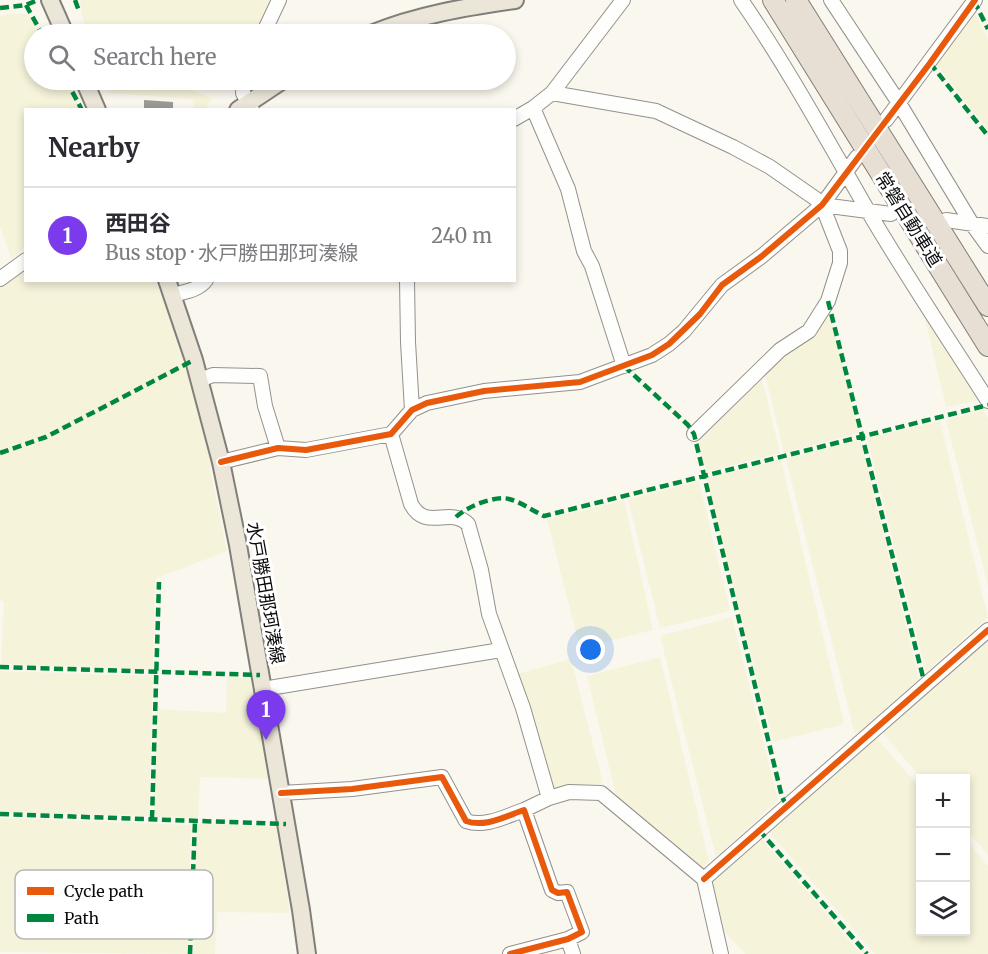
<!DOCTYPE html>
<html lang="en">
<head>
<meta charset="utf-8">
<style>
  body { margin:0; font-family:Merriweather,"Noto Sans JP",serif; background:#f2f2f3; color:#2b2b33 }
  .controls { position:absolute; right:18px; bottom:18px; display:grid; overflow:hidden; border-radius:0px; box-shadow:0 3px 9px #0003 }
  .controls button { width:54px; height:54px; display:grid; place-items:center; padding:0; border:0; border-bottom:2px solid #e1e1e2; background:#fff; color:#2b2b33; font:30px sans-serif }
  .you { position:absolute; left:591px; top:650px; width:21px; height:21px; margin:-15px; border:4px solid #fff; border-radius:50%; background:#1a73e8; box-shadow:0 0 0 9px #1a73e833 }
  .badge { display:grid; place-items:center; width:39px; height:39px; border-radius:50%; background:#7c3aed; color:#fff; font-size:20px; font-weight:700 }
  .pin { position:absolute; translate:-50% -50px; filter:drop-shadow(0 2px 3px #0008) }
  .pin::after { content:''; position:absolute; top:32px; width:21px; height:18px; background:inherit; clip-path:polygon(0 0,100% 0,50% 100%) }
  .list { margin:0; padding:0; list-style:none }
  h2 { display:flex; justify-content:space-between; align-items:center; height:78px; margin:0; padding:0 24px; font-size:26px }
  h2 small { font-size:20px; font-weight:400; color:#7c7c81 }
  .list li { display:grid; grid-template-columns:39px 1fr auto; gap:18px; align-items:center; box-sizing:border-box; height:96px; padding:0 24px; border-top:2px solid #e1e1e2 }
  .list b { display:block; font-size:22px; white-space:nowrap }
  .list p { margin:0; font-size:20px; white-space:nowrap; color:#7c7c81 }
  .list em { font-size:20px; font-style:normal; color:#7c7c81 }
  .icon { flex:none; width:33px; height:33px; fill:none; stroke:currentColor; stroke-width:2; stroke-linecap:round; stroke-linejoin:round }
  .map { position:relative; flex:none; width:988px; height:954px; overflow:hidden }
  .search { position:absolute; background:#fff; box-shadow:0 3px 9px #0003; left:24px; top:24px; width:492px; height:66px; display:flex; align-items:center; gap:15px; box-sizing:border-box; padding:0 21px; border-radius:33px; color:#7c7c81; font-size:22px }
  .panel { position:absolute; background:#fff; box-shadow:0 3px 9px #0003; left:24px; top:108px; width:492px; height:174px; border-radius:0px }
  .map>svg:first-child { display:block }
  .farmland { fill:#f6f3db }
  .building { fill:#9c9a95 }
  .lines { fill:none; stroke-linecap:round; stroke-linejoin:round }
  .minor-casing { stroke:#93918d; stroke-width:16 }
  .major-casing { stroke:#807f7a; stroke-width:20 }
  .highway-casing { stroke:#807f7a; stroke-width:22 }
  .minor { stroke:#fefefc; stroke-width:14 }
  .major { stroke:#ebe6d8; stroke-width:16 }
  .highway { stroke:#e7ded4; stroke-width:20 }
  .quiet { stroke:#00873e; stroke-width:4.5; stroke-dasharray:9 4.5; stroke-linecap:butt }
  .cycleway-casing { stroke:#fff; stroke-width:10 }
  .cycleway { stroke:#e8590c; stroke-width:6 }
  .labels { text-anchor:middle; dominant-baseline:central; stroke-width:6; stroke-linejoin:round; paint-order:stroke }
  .street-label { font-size:18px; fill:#0b0b0b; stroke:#fff }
  .key { fill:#fff; stroke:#b6b6b6; stroke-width:1.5 }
  .key-label { font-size:16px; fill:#0b0b0b }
</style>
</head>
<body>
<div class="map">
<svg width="988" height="954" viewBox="0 0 988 954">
  <rect width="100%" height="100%" fill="#faf7ee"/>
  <path class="farmland" d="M 80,0 L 274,0 L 257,34 L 88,34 L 82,15 Z
    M 974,10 L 988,39 L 988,130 L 935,63 Z
    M 10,14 L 28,14 L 39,34 L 34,34 L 34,80 L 64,80 L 80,109 L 26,110 L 25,247 L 11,259 L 0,226 L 0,16 Z
    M 104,80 L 196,80 L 192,90 L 212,98 L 205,109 L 195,109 L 192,99 L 109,93 Z
    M 25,264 L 26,280 L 155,281 L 168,310 L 187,368 L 213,465 L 210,468 L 227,551 L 155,579 L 153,670 L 1,664 L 4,602 L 0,600 L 0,283 Z
    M 922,306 L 979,400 L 946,407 Z
    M 828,310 L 859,433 L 784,453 L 765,373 Z
    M 761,375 L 780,453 L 706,472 L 698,438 Z
    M 983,410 L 988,418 L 988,586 L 946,420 Z
    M 940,421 L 988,617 L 926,672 L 867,438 Z
    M 860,439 L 919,679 L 855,735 L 786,459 Z
    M 781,460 L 844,724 L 773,742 L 706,478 Z
    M 699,481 L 730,611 L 660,628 L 628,499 Z
    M 624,500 L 653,630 L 580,648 L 547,519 Z
    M 732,617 L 778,800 L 716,857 L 660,636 Z
    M 988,637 L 988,855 L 966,829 L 966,778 L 921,778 L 881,731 Z
    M 660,657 L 709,861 L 703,867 L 616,795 L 587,676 Z
    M 571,659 L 603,783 L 553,788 L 517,674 Z
    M 0,671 L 153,676 L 149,816 L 0,812 Z
    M 227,677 L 250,678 L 269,779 L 200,777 L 198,818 L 157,817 L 154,812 L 157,709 L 226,713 Z
    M 874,735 L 920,788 L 920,932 L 966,932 L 966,840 L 988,866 L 988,954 L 875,954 L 768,831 Z
    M 0,818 L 191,825 L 188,954 L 0,952 Z
    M 200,823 L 277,827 L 290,913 L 217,912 L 215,954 L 193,954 L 197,827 Z
    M 759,836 L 861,954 L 745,954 L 723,930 L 708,882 Z"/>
  <path class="building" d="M 144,100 L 173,102 L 173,110 L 144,110 Z"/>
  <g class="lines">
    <defs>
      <path id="minor" d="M 741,0 C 788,68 827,140 868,211 C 906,276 948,338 988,401
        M 831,0 L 899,103 L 972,224 L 988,246
        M 263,34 L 279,0
        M 244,80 L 243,93 L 252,110
        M 552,93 L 656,111 L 733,147 L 770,167 L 816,199 L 822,205 L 840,251 L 840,263 L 828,301 L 809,331 L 780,350 L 694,434
        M 533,108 L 568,189 L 584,251 L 592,266 L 624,366
        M 514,119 L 533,108 L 552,93 L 623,0
        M 886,120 L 975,0
        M 822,205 L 891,214
        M 946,220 L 988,226
        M 0,279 L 26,260
        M 407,280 L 408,342 L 412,410
        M 173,295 C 184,292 199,290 206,280
        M 200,380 L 213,375 L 260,376 L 265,406 L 278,448
        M 391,434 L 411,504 C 426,532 449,506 468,524 L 481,570 L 489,614 L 523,708 L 549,798
        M 221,462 L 278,448 L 306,450 L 391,434 L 412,410 L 427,403 L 484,391 L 580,382 L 652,355 L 669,344 L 684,331 L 722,285 L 762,256 L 822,205 L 857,157
        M 263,689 L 501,650
        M 281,793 L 352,789 L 442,777 L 466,821 C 485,828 506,816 524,810 L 552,890 L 558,893 L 567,892 L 582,932 L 568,939 L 510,954
        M 524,810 L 549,798 L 569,792 L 601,793 L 704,879 L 721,954
        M 704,879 L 988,630
        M 568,939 L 573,954"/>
      <path id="major" d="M 50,0 L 65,34
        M 371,34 C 417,15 466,7 515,0
        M 84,80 L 97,110
        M 238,110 L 283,80
        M 167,280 L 194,360 L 221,462 L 238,545 L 301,910 L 307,954"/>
      <path id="highway" d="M 773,0 L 988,346
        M 796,0 L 988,306"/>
    </defs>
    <use href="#minor" class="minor-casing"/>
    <use href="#major" class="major-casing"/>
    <use href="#highway" class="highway-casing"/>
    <use href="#minor" class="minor"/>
    <use href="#major" class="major"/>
    <use href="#highway" class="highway"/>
    <path class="quiet" d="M 75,0 L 79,11
      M 974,1 L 988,29
      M 26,5 L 42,34
      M 0,8 L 26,5 L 38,0
      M 930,63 L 988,136
      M 66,80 L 82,110
      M 828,301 L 925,685
      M 624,366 L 688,425 L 694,434 L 782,797 L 787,806
      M 0,453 L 46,437 L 194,360
      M 456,517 C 466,507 495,495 509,499 C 521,502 533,511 544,516 L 988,405
      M 0,667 L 260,675
      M 0,814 L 286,824
      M 152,819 L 159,582
      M 759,830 L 867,954
      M 190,954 L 195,821"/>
    <defs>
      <path id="cycleway" d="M 221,462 L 278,448 L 306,450 L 391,434 L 412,410 L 427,403 L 484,391 L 580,382 L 652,355 L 669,344 L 700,314 L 722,285 L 762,256 L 822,205 L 930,63 L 975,0
        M 281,793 L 352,789 L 442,777 L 466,821 C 485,828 506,816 524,810 L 552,890 L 558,893 L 567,892 L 582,932 L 568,939 L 510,954
        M 704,879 L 988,630"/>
    </defs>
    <use href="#cycleway" class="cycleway-casing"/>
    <use href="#cycleway" class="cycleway"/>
  </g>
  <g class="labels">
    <g class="street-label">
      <text transform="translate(909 219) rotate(58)">常磐自動車道</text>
      <text transform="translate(266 593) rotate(80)">水戸勝田那珂湊線</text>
    </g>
  </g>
  <rect x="15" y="870" width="198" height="69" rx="9" class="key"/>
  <rect x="27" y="887" width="27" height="8" fill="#e8590c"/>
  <rect x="27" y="914" width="27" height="8" fill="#00873e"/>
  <g class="key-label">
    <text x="64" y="897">Cycle path</text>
    <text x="64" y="924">Path</text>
  </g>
</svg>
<div class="controls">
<button>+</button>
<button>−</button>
<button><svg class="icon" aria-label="layers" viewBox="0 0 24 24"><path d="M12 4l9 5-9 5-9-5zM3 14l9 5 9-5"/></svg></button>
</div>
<div class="you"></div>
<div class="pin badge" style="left:266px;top:740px">1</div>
<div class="search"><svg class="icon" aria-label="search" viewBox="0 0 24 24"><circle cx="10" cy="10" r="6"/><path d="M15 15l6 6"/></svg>Search here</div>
<section class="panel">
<h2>Nearby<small></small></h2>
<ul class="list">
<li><span class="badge">1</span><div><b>西田谷</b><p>Bus stop · 水戸勝田那珂湊線</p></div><em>240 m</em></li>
</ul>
</section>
</div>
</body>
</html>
